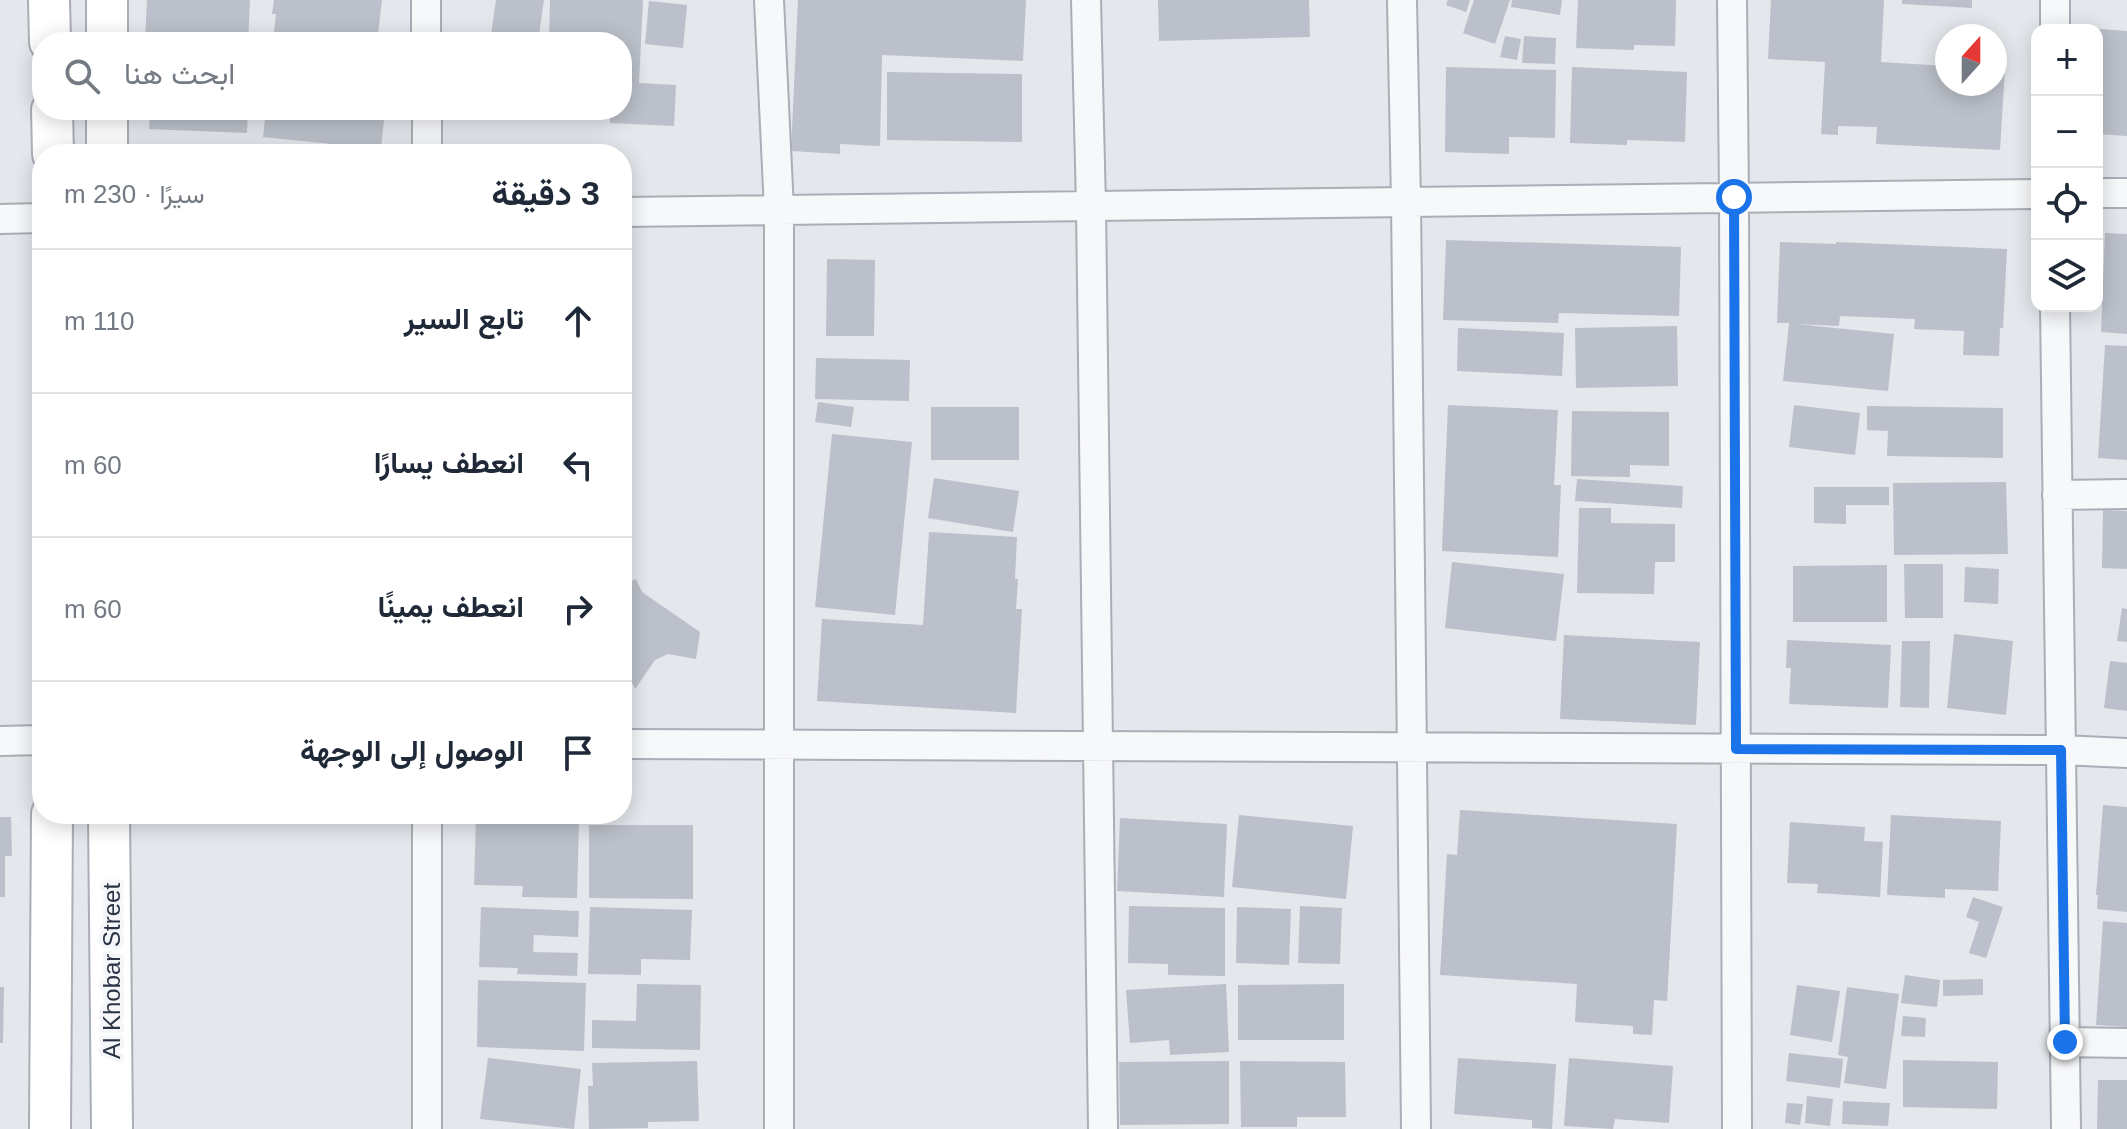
<!DOCTYPE html>
<html lang="ar">
<head>
<meta charset="utf-8">
<style>
  body { margin:0; font-family:Helvetica,Vazirmatn,sans-serif; background:#f6f6f7; color:#1f2937; direction:rtl }
  .controls { position:absolute; right:24px; top:24px; display:grid; overflow:hidden; border-radius:16px; box-shadow:0 4px 20px #0003 }
  .controls button { width:72px; height:72px; display:grid; place-items:center; padding:0; border:0; border-bottom:2px solid #e0e1e3; background:#fff; color:#1f2937; font:40px sans-serif }
  .compass { position:absolute; left:1935px; top:24px; width:72px; height:72px; border-radius:50%; background:#fff; box-shadow:0 4px 20px #0003; rotate:21deg }
  .stop { position:absolute; width:24px; height:24px; margin:-18px; border:6px solid #1a73e8; border-radius:50%; background:#fff }
  .stop.end { background:#1a73e8; border-color:#fff; box-shadow:0 2px 8px #0008 }
  .list { margin:0; padding:0; list-style:none }
  h2 { display:flex; justify-content:space-between; align-items:center; height:104px; margin:0; padding:0 32px; font-size:34px }
  h2 small { font-size:26px; font-weight:400; color:#747a83 }
  .list li { display:grid; grid-template-columns:52px 1fr auto; gap:24px; align-items:center; box-sizing:border-box; height:144px; padding:0 32px; border-top:2px solid #e0e1e3 }
  .list b { display:block; font-size:30px; white-space:nowrap }
  .list em { font-size:26px; font-style:normal; color:#747a83 }
  .icon { flex:none; width:44px; height:44px; fill:none; stroke:currentColor; stroke-width:2; stroke-linecap:round; stroke-linejoin:round }
  .map { position:relative; flex:none; width:2127px; height:1129px; overflow:hidden; direction:ltr }
  .search { position:absolute; background:#fff; box-shadow:0 4px 20px #0003; left:32px; top:32px; width:600px; height:88px; display:flex; align-items:center; gap:20px; box-sizing:border-box; padding:0 28px; border-radius:32px; color:#747a83; font-size:30px }
  .panel { position:absolute; background:#fff; box-shadow:0 4px 20px #0003; left:32px; top:144px; width:600px; height:680px; border-radius:32px; direction:rtl }
  .map>svg:first-child { display:block }
  .building { fill:#bbc0ca }
  .lines { fill:none; stroke-linecap:round; stroke-linejoin:round }
  .street-casing { stroke:#a9aeb7; stroke-width:32 }
  .secondary-casing { stroke:#a9aeb7; stroke-width:44 }
  .street { stroke:#f7f8fa; stroke-width:28 }
  .secondary { stroke:#fff; stroke-width:40 }
  .route { stroke:#1a73e8; stroke-width:10 }
  .labels { text-anchor:middle; dominant-baseline:central; stroke-width:8; stroke-linejoin:round; paint-order:stroke }
  .street-label { font-size:24px; fill:#2b3445; stroke:#f4f6f9 }
</style>
</head>
<body>
<div class="map">
<svg width="2127" height="1129" viewBox="0 0 2127 1129">
  <rect width="100%" height="100%" fill="#e4e7ec"/>
  <path class="building" d="M 147,0 L 250,0 L 248,42 L 145,42 Z
    M 274,0 L 382,0 L 377,42 L 273,42 L 276,14 L 272,14 Z
    M 496,0 L 544,0 L 538,42 L 490,42 Z
    M 550,0 L 643,0 L 639,83 L 676,85 L 674,126 L 610,123 L 610,110 L 622,110 L 622,42 L 549,42 Z
    M 798,0 L 1026,0 L 1023,61 L 882,55 L 880,146 L 840,144 L 840,154 L 791,151 Z
    M 1158,0 L 1309,0 L 1310,37 L 1159,41 Z
    M 1448,0 L 1470,0 L 1466,12 L 1446,5 Z
    M 1474,0 L 1510,0 L 1495,44 L 1463,33 Z
    M 1512,0 L 1562,0 L 1560,15 L 1511,7 Z
    M 1578,0 L 1676,0 L 1675,46 L 1634,45 L 1634,50 L 1576,48 Z
    M 1771,0 L 1884,0 L 1881,62 L 1947,66 L 1947,84 L 1995,84 L 1995,69 L 2005,69 L 2000,150 L 1876,144 L 1877,127 L 1838,126 L 1838,135 L 1821,134 L 1825,62 L 1768,59 Z
    M 1902,0 L 1972,0 L 1972,8 L 1902,4 Z
    M 649,1 L 687,5 L 683,48 L 645,44 Z
    M 2099,29 L 2127,31 L 2127,136 L 2097,134 Z
    M 1505,36 L 1521,39 L 1517,60 L 1500,57 Z
    M 1524,36 L 1556,38 L 1555,64 L 1522,63 Z
    M 1446,67 L 1556,70 L 1555,138 L 1509,137 L 1509,154 L 1445,152 Z
    M 1572,67 L 1687,72 L 1685,142 L 1627,140 L 1627,145 L 1570,143 Z
    M 887,72 L 1022,74 L 1022,142 L 887,140 Z
    M 150,110 L 248,110 L 247,133 L 149,129 Z
    M 266,110 L 385,110 L 381,149 L 263,137 Z
    M 2105,233 L 2127,234 L 2127,334 L 2101,332 Z
    M 1446,240 L 1681,247 L 1679,316 L 1559,313 L 1558,323 L 1443,320 Z
    M 1780,242 L 1836,244 L 1836,242 L 2007,249 L 2003,328 L 2000,328 L 1999,356 L 1963,355 L 1964,331 L 1914,329 L 1915,319 L 1840,316 L 1839,326 L 1796,324 L 1894,334 L 1888,391 L 1783,381 L 1789,323 L 1777,323 Z
    M 827,259 L 875,260 L 874,336 L 826,336 Z
    M 1677,326 L 1678,386 L 1576,388 L 1575,328 Z
    M 1458,328 L 1564,333 L 1562,376 L 1457,371 Z
    M 2105,345 L 2127,346 L 2127,460 L 2098,458 Z
    M 816,358 L 910,360 L 909,401 L 815,399 Z
    M 818,402 L 854,407 L 851,427 L 815,422 Z
    M 1448,405 L 1558,410 L 1554,485 L 1561,485 L 1558,557 L 1442,551 Z
    M 1794,405 L 1860,413 L 1855,455 L 1789,447 Z
    M 1867,406 L 2003,408 L 2003,458 L 1887,456 L 1888,431 L 1867,430 Z
    M 931,407 L 1019,407 L 1019,460 L 931,460 Z
    M 1572,411 L 1669,412 L 1669,466 L 1630,465 L 1630,477 L 1571,476 Z
    M 832,434 L 912,442 L 895,615 L 815,607 Z
    M 934,478 L 1019,491 L 1013,532 L 928,518 Z
    M 1577,479 L 1683,486 L 1682,508 L 1575,501 Z
    M 2006,482 L 2008,554 L 1894,555 L 1893,483 Z
    M 1814,487 L 1889,487 L 1889,505 L 1846,505 L 1846,524 L 1814,523 Z
    M 1579,508 L 1611,508 L 1611,523 L 1675,524 L 1675,562 L 1655,562 L 1654,594 L 1577,593 Z
    M 2103,510 L 2127,511 L 2127,569 L 2102,568 Z
    M 929,532 L 1017,537 L 1015,579 L 1018,579 L 1016,609 L 1022,609 L 1016,713 L 817,701 L 822,619 L 923,625 Z
    M 1452,562 L 1564,574 L 1556,641 L 1445,628 Z
    M 1904,564 L 1943,564 L 1943,618 L 1905,618 Z
    M 1887,565 L 1887,622 L 1793,622 L 1793,566 Z
    M 1965,567 L 1999,569 L 1998,604 L 1964,602 Z
    M 636,579 L 642,592 L 700,632 L 696,659 L 668,654 L 655,660 L 635,689 L 628,674 L 622,676 L 622,585 Z
    M 2122,608 L 2127,609 L 2127,642 L 2117,641 Z
    M 1954,634 L 2013,641 L 2006,715 L 1947,708 Z
    M 1564,635 L 1700,642 L 1696,725 L 1560,719 Z
    M 1787,640 L 1891,645 L 1888,708 L 1789,704 L 1791,668 L 1786,668 Z
    M 1902,641 L 1930,641 L 1929,708 L 1900,707 Z
    M 2110,661 L 2127,663 L 2127,711 L 2104,708 Z
    M 2103,805 L 2127,807 L 2127,912 L 2097,909 L 2098,895 L 2096,895 Z
    M 1460,810 L 1677,824 L 1667,1001 L 1654,1000 L 1652,1035 L 1633,1034 L 1633,1026 L 1575,1022 L 1577,984 L 1440,975 L 1447,854 L 1457,855 Z
    M 1239,815 L 1353,826 L 1346,899 L 1232,887 Z
    M 1891,815 L 2001,821 L 1998,891 L 1945,889 L 1945,898 L 1887,895 Z
    M 0,817 L 11,817 L 12,856 L 5,856 L 5,897 L 0,897 Z
    M 476,818 L 579,821 L 577,898 L 522,897 L 523,886 L 474,885 Z
    M 1120,818 L 1227,824 L 1224,897 L 1117,891 Z
    M 1790,822 L 1865,827 L 1864,841 L 1883,842 L 1880,897 L 1817,893 L 1818,884 L 1787,883 Z
    M 589,825 L 693,825 L 693,899 L 589,898 Z
    M 1973,897 L 2003,907 L 1986,958 L 1969,953 L 1979,922 L 1966,917 Z
    M 1129,906 L 1225,908 L 1225,976 L 1168,975 L 1168,964 L 1128,963 Z
    M 1300,906 L 1342,908 L 1340,964 L 1298,963 Z
    M 481,907 L 579,911 L 578,937 L 534,935 L 533,952 L 578,953 L 577,976 L 517,974 L 518,968 L 479,967 Z
    M 590,907 L 692,910 L 690,960 L 641,959 L 641,975 L 588,974 Z
    M 1237,907 L 1291,909 L 1289,965 L 1236,963 Z
    M 2103,921 L 2127,923 L 2127,1027 L 2096,1025 Z
    M 1905,975 L 1940,980 L 1937,1007 L 1901,1003 Z
    M 1983,979 L 1983,995 L 1943,996 L 1943,980 Z
    M 478,980 L 586,983 L 584,1051 L 477,1047 Z
    M 637,984 L 701,985 L 700,1050 L 592,1048 L 592,1020 L 636,1021 Z
    M 1226,984 L 1229,1052 L 1170,1055 L 1169,1040 L 1130,1043 L 1126,990 Z
    M 1344,984 L 1344,1040 L 1238,1040 L 1238,985 Z
    M 1797,985 L 1840,991 L 1832,1042 L 1790,1035 Z
    M 0,987 L 4,987 L 3,1043 L 0,1043 Z
    M 1847,987 L 1899,994 L 1886,1089 L 1844,1083 L 1848,1057 L 1838,1055 Z
    M 1903,1016 L 1926,1018 L 1925,1037 L 1901,1036 Z
    M 1789,1053 L 1843,1059 L 1840,1088 L 1786,1081 Z
    M 488,1058 L 581,1069 L 574,1129 L 480,1119 Z
    M 1458,1058 L 1556,1064 L 1552,1129 L 1532,1128 L 1532,1120 L 1454,1114 Z
    M 1569,1058 L 1673,1066 L 1669,1123 L 1615,1119 L 1613,1129 L 1564,1126 Z
    M 1903,1060 L 1998,1062 L 1997,1109 L 1903,1107 Z
    M 697,1061 L 699,1121 L 648,1122 L 648,1128 L 589,1129 L 588,1086 L 593,1086 L 592,1063 Z
    M 1229,1061 L 1229,1124 L 1120,1125 L 1119,1062 Z
    M 1240,1061 L 1345,1062 L 1346,1117 L 1297,1117 L 1297,1127 L 1241,1127 Z
    M 2098,1080 L 2127,1080 L 2127,1129 L 2097,1129 Z
    M 1807,1096 L 1833,1099 L 1830,1126 L 1805,1123 Z
    M 1843,1101 L 1890,1103 L 1888,1126 L 1842,1124 Z
    M 1787,1103 L 1803,1104 L 1800,1125 L 1785,1123 Z"/>
  <g class="lines">
    <defs>
      <path id="street" d="M 426,0 L 426,42
        M 769,0 L 779,210 L 779,1129
        M 1086,0 L 1091,206 L 1103,1129
        M 1402,0 L 1406,201 L 1416,1129
        M 1732,0 L 1734,197 L 1737,1129
        M 2055,30 L 2055,0
        M 427,110 L 427,154
        M 2097,193 L 2127,193
        M 622,212 L 2037,194
        M 0,219 L 42,218
        M 2055,306 L 2066,1129
        M 2057,495 L 2127,494
        M 0,741 L 42,740
        M 622,744 L 2061,750 L 2127,753
        M 427,814 L 427,1129
        M 2065,1042 L 2127,1043"/>
      <path id="secondary" d="M 49,0 L 50,42
        M 107,0 L 107,42
        M 52,110 L 53,154
        M 107,110 L 107,154
        M 109,814 L 112,1129
        M 50,1129 L 52,814"/>
    </defs>
    <use href="#street" class="street-casing"/>
    <use href="#secondary" class="secondary-casing"/>
    <use href="#street" class="street"/>
    <use href="#secondary" class="secondary"/>
  </g>
  <g class="lines">
    <path class="route" d="M 1734,197 L 1736,749 L 2061,750 L 2065,1042"/>
  </g>
  <g class="labels">
    <g class="street-label">
      <text transform="translate(111 971) rotate(-90)">Al Khobar Street</text>
    </g>
  </g>
</svg>
<div class="controls">
<button>+</button>
<button>−</button>
<button><svg class="icon" aria-label="locate" viewBox="0 0 24 24"><circle cx="12" cy="12" r="6"/><path d="M12 2v4M12 18v4M2 12h4M18 12h4"/></svg></button>
<button><svg class="icon" aria-label="layers" viewBox="0 0 24 24"><path d="M12 4l9 5-9 5-9-5zM3 14l9 5 9-5"/></svg></button>
</div>
<svg class="compass" viewBox="-18 -18 36 36"><path d="M0-13l5 13h-10z" fill="#e53935"/><path d="M0 13l5-13h-10z" fill="#747a83"/></svg>
<div class="stop" style="left:1734px;top:197px"></div>
<div class="stop end" style="left:2065px;top:1042px"></div>
<div class="search"><svg class="icon" aria-label="search" viewBox="0 0 24 24"><circle cx="10" cy="10" r="6"/><path d="M15 15l6 6"/></svg>ابحث هنا</div>
<section class="panel">
<h2>3 دقيقة<small>سيرًا · 230 m</small></h2>
<ul class="list">
<li><svg class="icon" aria-label="ahead" viewBox="0 0 24 24"><path d="M12 20V5M6 11l6-6 6 6"/></svg><div><b>تابع السير</b></div><em>110 m</em></li>
<li><svg class="icon" aria-label="left" viewBox="0 0 24 24"><path d="M17 20v-9H6M10 6l-5 5 5 5"/></svg><div><b>انعطف يسارًا</b></div><em>60 m</em></li>
<li><svg class="icon" aria-label="right" viewBox="0 0 24 24"><path d="M7 20v-9h11M14 6l5 5-5 5"/></svg><div><b>انعطف يمينًا</b></div><em>60 m</em></li>
<li><svg class="icon" aria-label="arrive" viewBox="0 0 24 24"><path d="M6 21V4h12l-3 4 3 4H6"/></svg><div><b>الوصول إلى الوجهة</b></div></li>
</ul>
</section>
</div>
</body>
</html>
